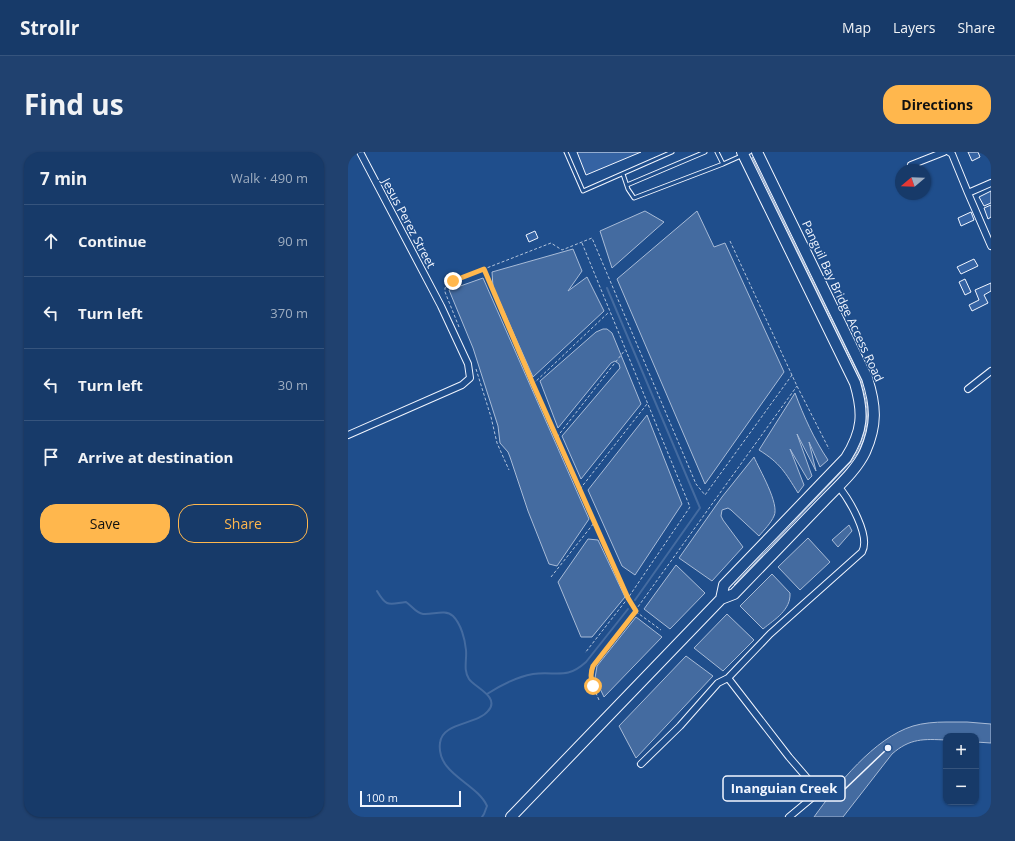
<!DOCTYPE html>
<html lang="en">
<head>
<meta charset="utf-8">
<style>
  body { margin:0; font-family:"Open Sans",sans-serif; background:#20416f; color:#f1f3f6 }
  .controls { position:absolute; right:12px; bottom:12px; display:grid; overflow:hidden; border-radius:8px; box-shadow:0 1px 3px #0004 }
  .controls button { width:36px; height:36px; display:grid; place-items:center; padding:0; border:0; border-bottom:1px solid #36547d; background:#173a69; color:#f1f3f6; font:20px sans-serif }
  .compass { position:absolute; left:547px; top:12px; width:36px; height:36px; border-radius:50%; background:#173a69; box-shadow:0 1px 3px #0004; rotate:251deg }
  .scale { position:absolute; left:12px; bottom:10px; width:101px; box-sizing:border-box; padding-left:4px; border:2px solid #f2f6ff; border-top:0; font-size:11px; line-height:14px; white-space:nowrap; color:#f2f6ff; -webkit-text-stroke:3px #1f4e8c; paint-order:stroke }
  .stop { position:absolute; width:12px; height:12px; margin:-9px; border:3px solid #ffb74d; border-radius:50%; background:#fff }
  .stop.end { background:#ffb74d; border-color:#fff; box-shadow:0 1px 4px #0008 }
  .list { margin:0; padding:0; list-style:none }
  h2 { display:flex; justify-content:space-between; align-items:center; height:52px; margin:0; padding:0 16px; font-size:17px }
  h2 small { font-size:13px; font-weight:400; color:#9eadc0 }
  .list li { display:grid; grid-template-columns:26px 1fr auto; gap:12px; align-items:center; box-sizing:border-box; height:72px; padding:0 16px; border-top:1px solid #36547d }
  .list b { display:block; font-size:15px; white-space:nowrap }
  .list em { font-size:13px; font-style:normal; color:#9eadc0 }
  .actions { display:flex; gap:8px; padding:12px 16px }
  .actions a { flex:1; padding:9px 0; border:1px solid #ffb74d; border-radius:16px; text-align:center; font-size:14px; color:#ffb74d }
  .actions .main { background:#ffb74d; color:#111 }
  .icon { flex:none; width:22px; height:22px; fill:none; stroke:currentColor; stroke-width:2; stroke-linecap:round; stroke-linejoin:round }
  .map { position:relative; flex:none; width:643px; height:665px; overflow:hidden; border-radius:16px }
  header { display:flex; align-items:center; gap:24px; box-sizing:border-box; height:56px; padding:0 20px; background:#173a69; border-bottom:1px solid #36547d }
  header strong { font-size:19px }
  nav { display:flex; gap:22px; margin-inline-start:auto; font-size:14px }
  .intro { display:flex; align-items:center; justify-content:space-between; box-sizing:border-box; height:96px; padding:0 24px }
  h1 { margin:0; font-size:28px }
  .button { padding:10px 18px; border-radius:16px; background:#ffb74d; color:#111; font-size:14px; font-weight:700 }
  main { display:flex; gap:24px; padding:0 24px }
  aside { flex:1; background:#173a69; border-radius:16px; box-shadow:0 1px 3px #0004 }
  .map>svg:first-child { display:block }
  .built { fill:#305b95; stroke:#a8bbd7 }
  .water { fill:#446ba0; stroke:#a8bbd7 }
  .lines { fill:none; stroke-linecap:round; stroke-linejoin:round }
  .stream { stroke:#446ba0; stroke-width:2 }
  .building { fill:#3563a3; stroke:#f2f6ff }
  .service-casing { stroke:#f2f6ff; stroke-width:5 }
  .minor-casing { stroke:#f2f6ff; stroke-width:8 }
  .trunk-casing { stroke:#f2f6ff; stroke-width:12 }
  .path { stroke:#b3c4dc; stroke-width:1; stroke-dasharray:3 2; stroke-linecap:butt }
  .service { stroke:#1f4e8c; stroke-width:3 }
  .minor { stroke:#1f4e8c; stroke-width:6 }
  .trunk { stroke:#1f4e8c; stroke-width:10 }
  .route { stroke:#ffb74d; stroke-width:5 }
  .labels { text-anchor:middle; dominant-baseline:central; stroke-width:3; stroke-linejoin:round; paint-order:stroke }
  .street-label { font-size:12px; fill:#f2f6ff; stroke:#1f4e8c }
  .leader { fill:none; stroke:#f2f6ff; stroke-width:1.5 }
  .callout-dot { fill:#f2f6ff; stroke:#1f4e8c; stroke-width:1.5 }
  .callout { fill:#1f4e8c; stroke:#f2f6ff; stroke-width:1.5 }
  .callout-label { font-size:13px; text-anchor:middle; font-weight:bold; fill:#f2f6ff }
</style>
</head>
<body>
<header>
<strong>Strollr</strong>
<nav><a>Map</a><a>Layers</a><a>Share</a></nav>
</header>
<div class="intro"><h1>Find us</h1><a class="button">Directions</a></div>
<main>
<aside>
<h2>7 min<small>Walk · 490 m</small></h2>
<ul class="list">
<li><svg class="icon" aria-label="ahead" viewBox="0 0 24 24"><path d="M12 20V5M6 11l6-6 6 6"/></svg><div><b>Continue</b></div><em>90 m</em></li>
<li><svg class="icon" aria-label="left" viewBox="0 0 24 24"><path d="M17 20v-9H6M10 6l-5 5 5 5"/></svg><div><b>Turn left</b></div><em>370 m</em></li>
<li><svg class="icon" aria-label="left" viewBox="0 0 24 24"><path d="M17 20v-9H6M10 6l-5 5 5 5"/></svg><div><b>Turn left</b></div><em>30 m</em></li>
<li><svg class="icon" aria-label="arrive" viewBox="0 0 24 24"><path d="M6 21V4h12l-3 4 3 4H6"/></svg><div><b>Arrive at destination</b></div></li>
</ul>
<div class="actions"><a class="main">Save</a><a>Share</a></div>
</aside>
<div class="map">
<svg width="643" height="665" viewBox="0 0 643 665">
  <rect width="100%" height="100%" fill="#1f4e8c"/>
  <path class="built" d="M 404,5 L 513,228 L 520,257 L 519,272 L 516,286 L 511,299 L 503,310 L 386,433 L 502,310 L 510,298 L 515,285 L 518,272 L 519,257 L 512,229 Z"/>
  <path class="water" d="M 297,59 L 316,70 L 264,116 L 252,79 Z
    M 349,59 L 366,95 L 377,91 L 436,220 L 357,332 L 269,127 Z
    M 225,97 L 234,119 L 220,139 L 239,125 L 256,159 L 185,225 L 145,135 L 144,120 Z
    M 135,126 L 241,367 L 209,414 L 201,412 L 180,359 L 162,305 L 160,300 L 152,291 L 150,274 L 125,196 L 101,138 Z
    M 255,177 L 259,177 L 264,181 L 293,252 L 233,327 L 214,284 L 272,216 L 271,212 L 267,209 L 263,211 L 210,276 L 192,229 L 248,180 Z
    M 447,241 C 456,265 466,287 480,308 L 472,315 L 461,290 L 468,319 L 449,282 L 464,324 L 460,328 L 442,297 L 456,333 L 450,341 C 437,320 432,311 411,298 Z
    M 299,263 L 334,352 L 287,423 L 274,414 L 240,338 Z
    M 406,305 C 411,317 432,352 426,364 C 423,371 416,378 411,384 L 383,358 L 380,356 L 374,358 L 373,364 L 375,368 L 395,395 L 364,429 L 331,406 L 374,345 Z
    M 501,373 L 504,379 L 490,395 L 484,388 Z
    M 460,386 L 482,410 L 452,438 L 430,415 Z
    M 240,387 L 250,388 L 277,445 L 244,485 L 233,485 L 210,430 Z
    M 328,413 L 357,441 L 322,477 L 296,457 Z
    M 424,422 L 442,441 C 443,458 427,467 415,477 L 392,454 Z
    M 379,462 L 406,488 L 375,519 L 346,496 Z
    M 288,465 L 314,485 L 256,545 L 247,526 L 249,514 Z
    M 338,504 L 365,524 L 288,606 L 271,574 Z
    M 598,570 L 619,570 L 643,572 L 643,591 L 628,590 L 628,584 L 598,584 L 598,588 C 576,587 562,586 544,602 L 495,665 L 466,665 C 489,633 526,586 565,574 C 575,571 587,570 598,570 Z"/>
  <g class="lines">
    <path class="stream" d="M 259,136 L 352,356 L 287,448
      M 29,439 C 39,456 41,452 58,450 C 64,454 68,461 75,462 C 85,463 97,457 105,464 C 113,472 117,487 118,498 C 119,508 115,518 121,527 C 126,535 153,545 140,559 C 129,573 94,570 92,591 C 88,622 129,631 139,654 L 136,662 L 134,665
      M 139,542 C 153,533 168,525 185,522 C 209,519 218,528 238,510 L 280,457"/>
  </g>
  <path class="building" d="M 229,0 L 293,0 L 238,23 Z
    M 620,0 L 630,0 L 632,5 L 624,9 Z
    M 643,39 L 643,51 L 636,54 L 631,45 Z
    M 643,53 L 643,65 L 640,67 L 636,56 Z
    M 623,60 L 626,68 L 613,74 L 610,66 Z
    M 187,79 L 190,86 L 181,90 L 178,83 Z
    M 626,107 L 630,114 L 613,122 L 609,115 Z
    M 617,127 L 623,140 L 617,143 L 611,130 Z
    M 643,131 L 643,139 L 636,143 L 640,151 L 624,159 L 621,153 L 631,148 L 627,138 Z"/>
  <g class="lines">
    <defs>
      <path id="service" d="M 218,0 L 235,39 L 324,0
        M 369,0 L 375,12
        M 275,22 L 280,37 L 286,46 L 375,12 L 402,0
        M 279,33 L 357,0"/>
      <path id="minor" d="M 601,0 L 604,2 L 620,41
        M 563,13 L 596,0
        M 643,31 L 620,41 L 643,94
        M 620,237 L 643,219
        M 0,283 L 114,233 L 122,226 L 120,212 L 93,154 L 12,0
        M 380,526 L 441,605 L 466,634 L 468,638 L 465,645 L 441,665
        M 293,612 L 332,574 L 370,531 L 380,526 L 422,482 L 514,400 C 523,384 501,347 490,334"/>
      <path id="trunk" d="M 373,447 L 376,433 L 498,306 C 515,279 516,261 507,231 L 394,0
        M 163,665 L 373,447 L 386,442 C 415,412 445,381 474,351 C 489,335 508,319 517,300 C 529,273 528,254 519,226 L 409,0"/>
    </defs>
    <use href="#service" class="service-casing"/>
    <use href="#minor" class="minor-casing"/>
    <use href="#trunk" class="trunk-casing"/>
    <path class="path" d="M 382,89 L 449,234 L 481,297
      M 234,91 L 342,355 L 280,446 L 237,501
      M 136,117 L 185,232 L 280,446 L 287,459 L 313,478
      M 111,175 L 97,140 L 97,136 L 100,131 L 203,91 L 214,98 L 244,86 L 348,332 L 357,343 L 444,223
      M 128,217 L 143,265 L 149,291 L 161,318
      M 185,232 L 261,160
      M 209,285 L 277,198
      M 232,337 L 299,252
      M 203,425 L 246,371
      M 251,548 C 246,536 240,527 245,514 L 287,459 L 449,234"/>
    <use href="#service" class="service"/>
    <use href="#minor" class="minor"/>
    <use href="#trunk" class="trunk"/>
  </g>
  <g class="lines">
    <path class="route" d="M 105,129 L 136,117 L 185,232 L 280,446 L 288,459 L 245,514 C 242,522 243,526 245,534"/>
  </g>
  <g class="labels">
    <g class="street-label">
      <text transform="translate(61 71) rotate(62)">Jesus Perez Street</text>
      <text transform="translate(495 149) rotate(65)">Panguil Bay Bridge Access Road</text>
    </g>
  </g>
  <path class="leader" d="M540 596L497 637"/>
  <circle class="callout-dot" cx="540" cy="596" r="4"/>
  <rect class="callout" x="375" y="624" width="122" height="25" rx="4"/>
  <g class="callout-label">
    <text x="436" y="641">Inanguian Creek</text>
  </g>
</svg>
<div class="controls">
<button>+</button>
<button>−</button>
</div>
<svg class="compass" viewBox="-18 -18 36 36"><path d="M0-13l5 13h-10z" fill="#e53935"/><path d="M0 13l5-13h-10z" fill="#9eadc0"/></svg>
<div class="scale">100 m</div>
<div class="stop" style="left:245px;top:534px"></div>
<div class="stop end" style="left:105px;top:129px"></div>
</div>
</main>
</body>
</html>
